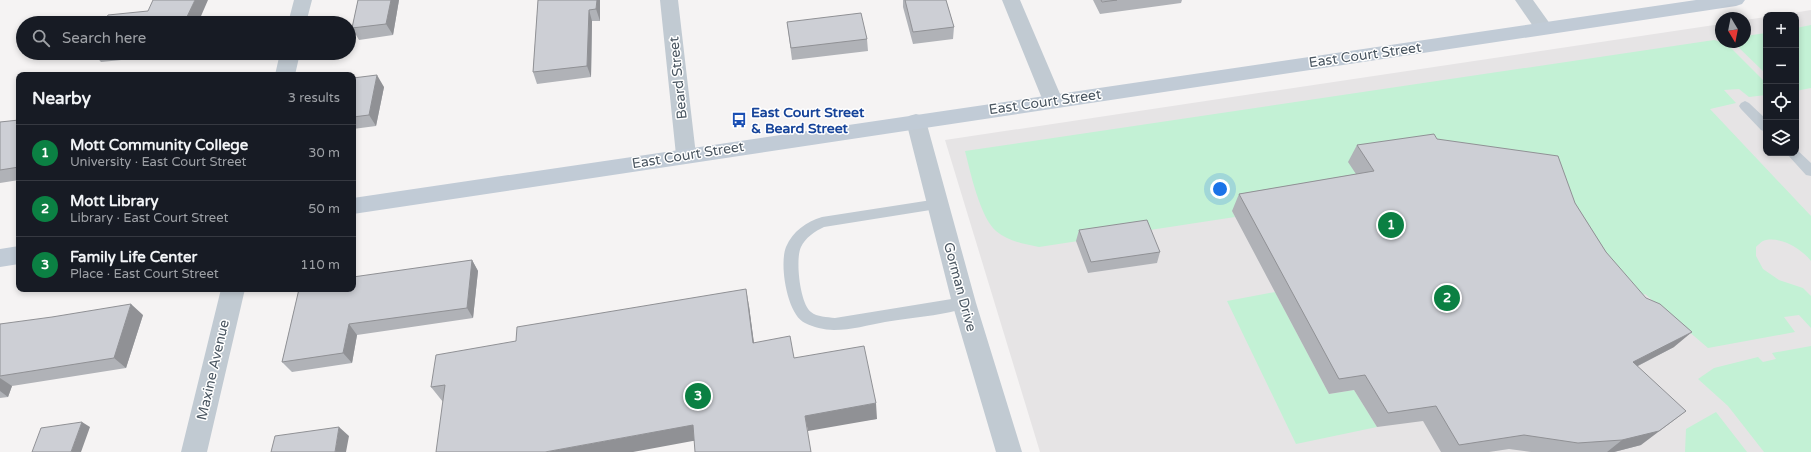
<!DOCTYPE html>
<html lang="en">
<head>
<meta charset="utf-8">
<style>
  body { margin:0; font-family:"Varela Round",sans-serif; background:#20242c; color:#f1f3f6 }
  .controls { position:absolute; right:12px; top:12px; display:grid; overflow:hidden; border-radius:8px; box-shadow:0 2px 6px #0003 }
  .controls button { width:36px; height:36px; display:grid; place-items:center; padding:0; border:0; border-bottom:1px solid #363941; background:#171b24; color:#f1f3f6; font:20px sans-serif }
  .compass { position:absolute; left:1715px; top:12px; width:36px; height:36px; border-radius:50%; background:#171b24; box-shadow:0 2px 6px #0003; rotate:170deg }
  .you { position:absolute; left:1220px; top:189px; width:14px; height:14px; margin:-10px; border:3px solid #fff; border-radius:50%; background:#1a73e8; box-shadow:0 0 0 6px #1a73e833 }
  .badge { display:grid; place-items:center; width:26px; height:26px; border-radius:50%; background:#0b8043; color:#fff; font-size:13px; font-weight:700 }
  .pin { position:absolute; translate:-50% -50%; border:2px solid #fff; box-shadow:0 1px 4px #0006 }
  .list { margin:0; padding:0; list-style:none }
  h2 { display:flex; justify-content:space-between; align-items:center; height:52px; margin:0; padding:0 16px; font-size:17px }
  h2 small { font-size:13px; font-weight:400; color:#9ea1a6 }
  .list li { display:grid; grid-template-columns:26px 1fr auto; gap:12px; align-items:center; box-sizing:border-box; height:56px; padding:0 16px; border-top:1px solid #363941 }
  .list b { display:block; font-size:15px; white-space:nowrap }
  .list p { margin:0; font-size:13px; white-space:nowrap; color:#9ea1a6 }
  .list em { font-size:13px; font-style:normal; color:#9ea1a6 }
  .icon { flex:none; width:22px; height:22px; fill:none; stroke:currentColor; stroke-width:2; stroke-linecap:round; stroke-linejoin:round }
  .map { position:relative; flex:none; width:1811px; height:452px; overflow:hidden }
  .search { position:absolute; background:#171b24; box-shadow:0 2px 6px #0003; left:16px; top:16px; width:340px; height:44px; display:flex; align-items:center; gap:10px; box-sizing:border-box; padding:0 14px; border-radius:22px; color:#9ea1a6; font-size:15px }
  .panel { position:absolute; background:#171b24; box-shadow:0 2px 6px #0003; left:16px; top:72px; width:340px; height:220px; border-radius:8px }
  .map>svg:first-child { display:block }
  .education { fill:#e6e4e5 }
  .green { fill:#c3f1d5 }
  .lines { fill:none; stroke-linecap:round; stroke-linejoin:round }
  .service { fill:#c1cad2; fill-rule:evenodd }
  .minor { fill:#c1cad2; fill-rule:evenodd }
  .secondary { fill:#c1cbd6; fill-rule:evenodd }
  .wall { fill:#b0b2b7 }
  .shaded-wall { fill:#909195 }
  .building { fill:#cdcfd5; stroke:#909195 }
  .labels { text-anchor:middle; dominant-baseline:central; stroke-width:3; stroke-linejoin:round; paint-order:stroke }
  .street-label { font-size:14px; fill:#4a5661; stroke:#fff }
  .transit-label { font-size:14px; font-weight:bold; fill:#164399; stroke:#fff; text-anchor:start }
</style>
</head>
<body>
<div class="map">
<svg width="1811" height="452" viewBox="0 0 1811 452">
  <rect width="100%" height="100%" fill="#f5f3f3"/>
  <path class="education" d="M 1811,10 L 1811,452 L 1040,452 L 945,140 L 1721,24 L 1721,42 L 1745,42 L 1745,20 L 1766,17 L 1766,153 L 1796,153 L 1796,15 L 1781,15 Z"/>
  <path class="green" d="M 1811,25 L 1811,88 L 1796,91 L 1796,28 Z
    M 1766,33 L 1766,74 L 1733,42 L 1745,42 L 1745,36 Z
    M 1714,40 L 1726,43 L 1766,83 L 1766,95 L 1749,97 L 1739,89 L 1724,90 L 1736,103 L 1710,109 L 1811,216 L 1811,261 C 1802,249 1779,235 1763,241 C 1761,242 1758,245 1756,247 L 1756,256 L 1763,269 L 1779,280 L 1803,288 L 1811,296 L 1811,328 L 1799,315 L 1784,317 L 1795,332 L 1708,348 L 1645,294 L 1622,305 L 1349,162 L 1365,187 L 1232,211 L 1235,217 L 1039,247 C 1024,244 1008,241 996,231 C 980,217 970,171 965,151 Z
    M 1275,292 L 1329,394 L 1354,390 L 1377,427 L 1296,444 L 1227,301 Z
    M 1811,346 L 1811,452 L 1764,452 L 1728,406 L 1698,379 L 1714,368 L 1758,357 L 1763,362 L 1776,359 L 1772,353 Z
    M 1716,412 L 1747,452 L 1685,452 L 1686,429 Z"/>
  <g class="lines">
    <path class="service" d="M 1745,101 L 1749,103 L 1766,119 L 1766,132 L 1761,130 L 1741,109 L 1739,106 L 1741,103 Z
      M 1796,149 L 1811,163 L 1811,176 L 1806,175 L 1786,153 L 1796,153 Z
      M 938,199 L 943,200 L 945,204 L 943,208 L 824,227 C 815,231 805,238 801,247 C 795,259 800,304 811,312 C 817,317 827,317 835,318 L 964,297 L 969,299 L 971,303 L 969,307 C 946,315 910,318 885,322 C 869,325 851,330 834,330 C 824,330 813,327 805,323 C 787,315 779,264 786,247 C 793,231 806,222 822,217 Z"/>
    <path class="minor" d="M 294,0 L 312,0 L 306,23 L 288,23 Z
      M 660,0 L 678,0 L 696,155 L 693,160 L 686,163 L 679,160 L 676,155 Z
      M 1002,0 L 1020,0 L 1063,101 L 1060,106 L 1053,108 L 1046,106 L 1043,101 Z
      M 1515,0 L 1533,0 L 1553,28 L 1551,32 L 1544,34 L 1537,32 Z
      M 280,53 L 300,53 L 295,75 L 275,75 Z
      M 916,114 L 923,116 L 926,121 L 976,303 L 1022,452 L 996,452 L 952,303 L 906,121 L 909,116 Z
      M 221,289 L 245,289 L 207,452 L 181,452 Z"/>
    <path class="secondary" d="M 1696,0 L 1745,0 L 1742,4 L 1736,6 L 353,214 L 353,198 Z
      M 19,246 L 19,264 L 0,267 L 0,249 Z"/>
  </g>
  <path class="wall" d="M 358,0 L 399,0 L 393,35 L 359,40 L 352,28 Z
    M 538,0 L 600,0 L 600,21 L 592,21 L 591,77 L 537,84 L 533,72 Z
    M 903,0 L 946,0 L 954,27 L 953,39 L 913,44 L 903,7 Z
    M 1093,0 L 1182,0 L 1181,3 L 1100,14 Z
    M 787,22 L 867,39 L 868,51 L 792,60 Z
    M 93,53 L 163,53 L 162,56 L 101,62 Z
    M 353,78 L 384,87 L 376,126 L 353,129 Z
    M 19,120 L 19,180 L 0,183 L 0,122 Z
    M 1437,139 L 1575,203 L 1606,252 L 1674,347 L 1638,366 L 1641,445 L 1614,452 L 1531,452 L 1509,449 L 1489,452 L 1441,452 L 1423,421 L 1377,427 L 1354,390 L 1329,394 L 1232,211 L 1239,194 L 1356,174 L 1348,162 L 1357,145 Z
    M 1079,230 L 1160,252 L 1157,263 L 1088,273 L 1076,241 Z
    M 472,260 L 478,271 L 473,318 L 357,335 L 352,363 L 292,372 L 282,362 L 299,289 Z
    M 749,306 L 754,343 L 794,358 L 877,419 L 694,441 L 443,402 L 431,387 Z
    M 143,315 L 126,368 L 12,386 L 8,397 L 0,398 L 0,324 Z"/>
  <path class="shaded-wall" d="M 195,0 L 208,0 L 198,23 L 184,23 Z
    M 391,0 L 399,0 L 393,35 L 386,24 Z
    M 597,0 L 600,0 L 600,21 L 596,9 Z
    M 589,10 L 592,21 L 591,77 L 587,66 Z
    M 377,75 L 384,87 L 376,126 L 369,115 Z
    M 472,260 L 478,271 L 473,318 L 467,308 Z
    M 746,289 L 749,306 L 756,359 L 753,343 Z
    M 131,304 L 143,315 L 126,368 L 114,358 Z
    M 349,324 L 357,335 L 352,363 L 343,353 Z
    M 1692,332 L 1674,347 L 1616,377 L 1633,362 Z
    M 0,378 L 12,386 L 8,397 L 0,391 Z
    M 876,403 L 877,419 L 808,431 L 805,416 Z
    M 1686,411 L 1641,445 L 1614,452 L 1607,452 L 1622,440 Z
    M 82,422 L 90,427 L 81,452 L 71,452 Z
    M 693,425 L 698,440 L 633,452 L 545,452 Z
    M 339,427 L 349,436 L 346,452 L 335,452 Z"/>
  <path class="building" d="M 153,0 L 195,0 L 184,23 L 104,23 L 108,15 L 148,11 Z
    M 358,0 L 391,0 L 386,24 L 352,28 Z
    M 538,0 L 597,0 L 596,9 L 589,10 L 587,66 L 533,72 Z
    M 905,0 L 946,0 L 954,27 L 913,32 Z
    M 1101,0 L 1117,0 L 1102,2 Z
    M 861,13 L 867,39 L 791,48 L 787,22 Z
    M 377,75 L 369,115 L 353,117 L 353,78 Z
    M 19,120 L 19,167 L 0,170 L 0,122 Z
    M 1434,134 L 1437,139 L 1558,156 L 1575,203 L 1606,252 L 1646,298 L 1660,304 L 1692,332 L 1633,362 L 1686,411 L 1659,431 L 1622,440 L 1578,443 L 1524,435 L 1459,445 L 1436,406 L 1388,413 L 1365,375 L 1339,379 L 1239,194 L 1374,171 L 1357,145 Z
    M 1147,220 L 1160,252 L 1091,262 L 1079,230 Z
    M 472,260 L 467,308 L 349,324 L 343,353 L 282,362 L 299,289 L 353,289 L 353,277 Z
    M 746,289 L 753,343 L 790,336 L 794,358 L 864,346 L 876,403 L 805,416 L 811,452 L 695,452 L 693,425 L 545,452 L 436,452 L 445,385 L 431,387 L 436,355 L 516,341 L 517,327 Z
    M 131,304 L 114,358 L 0,376 L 0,324 L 52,317 Z
    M 82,422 L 71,452 L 32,452 L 41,428 Z
    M 339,427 L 335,452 L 271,452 L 275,436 Z"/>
  <defs>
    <symbol id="bus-bare" viewBox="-9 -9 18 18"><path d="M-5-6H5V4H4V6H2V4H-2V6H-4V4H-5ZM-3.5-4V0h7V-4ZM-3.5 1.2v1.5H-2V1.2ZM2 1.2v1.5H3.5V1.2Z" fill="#1a4fb4" stroke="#fff" stroke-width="2.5" paint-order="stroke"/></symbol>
  </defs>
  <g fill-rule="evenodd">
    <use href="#bus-bare" x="728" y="109" width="22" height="22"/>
  </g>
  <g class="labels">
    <g class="street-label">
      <text transform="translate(1365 55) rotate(-8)">East Court Street</text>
      <text transform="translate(678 78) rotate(-96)">Beard Street</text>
      <text transform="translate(1045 102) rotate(-8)">East Court Street</text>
      <text transform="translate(688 155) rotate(-9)">East Court Street</text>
      <text transform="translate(960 287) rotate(75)">Gorman Drive</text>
      <text transform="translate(213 370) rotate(-77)">Maxine Avenue</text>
    </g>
    <g class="transit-label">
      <text x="751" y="112">East Court Street<tspan x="751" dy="16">&amp; Beard Street</tspan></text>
    </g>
  </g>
</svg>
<div class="controls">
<button>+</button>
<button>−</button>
<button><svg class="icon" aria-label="locate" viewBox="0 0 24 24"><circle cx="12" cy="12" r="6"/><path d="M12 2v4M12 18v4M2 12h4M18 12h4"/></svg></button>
<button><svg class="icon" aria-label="layers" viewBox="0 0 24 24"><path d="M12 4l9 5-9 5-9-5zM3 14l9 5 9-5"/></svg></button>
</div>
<svg class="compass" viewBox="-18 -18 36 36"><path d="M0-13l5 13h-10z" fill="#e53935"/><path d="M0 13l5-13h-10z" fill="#9ea1a6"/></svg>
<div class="you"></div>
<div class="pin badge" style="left:1391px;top:225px">1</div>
<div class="pin badge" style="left:1447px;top:298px">2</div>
<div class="pin badge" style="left:698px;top:396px">3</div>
<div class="search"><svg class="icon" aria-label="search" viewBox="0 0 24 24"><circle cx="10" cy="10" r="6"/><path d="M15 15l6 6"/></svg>Search here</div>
<section class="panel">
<h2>Nearby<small>3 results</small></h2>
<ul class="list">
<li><span class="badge">1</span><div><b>Mott Community College</b><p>University · East Court Street</p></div><em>30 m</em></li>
<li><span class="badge">2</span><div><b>Mott Library</b><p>Library · East Court Street</p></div><em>50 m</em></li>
<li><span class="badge">3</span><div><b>Family Life Center</b><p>Place · East Court Street</p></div><em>110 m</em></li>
</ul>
</section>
</div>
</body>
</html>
